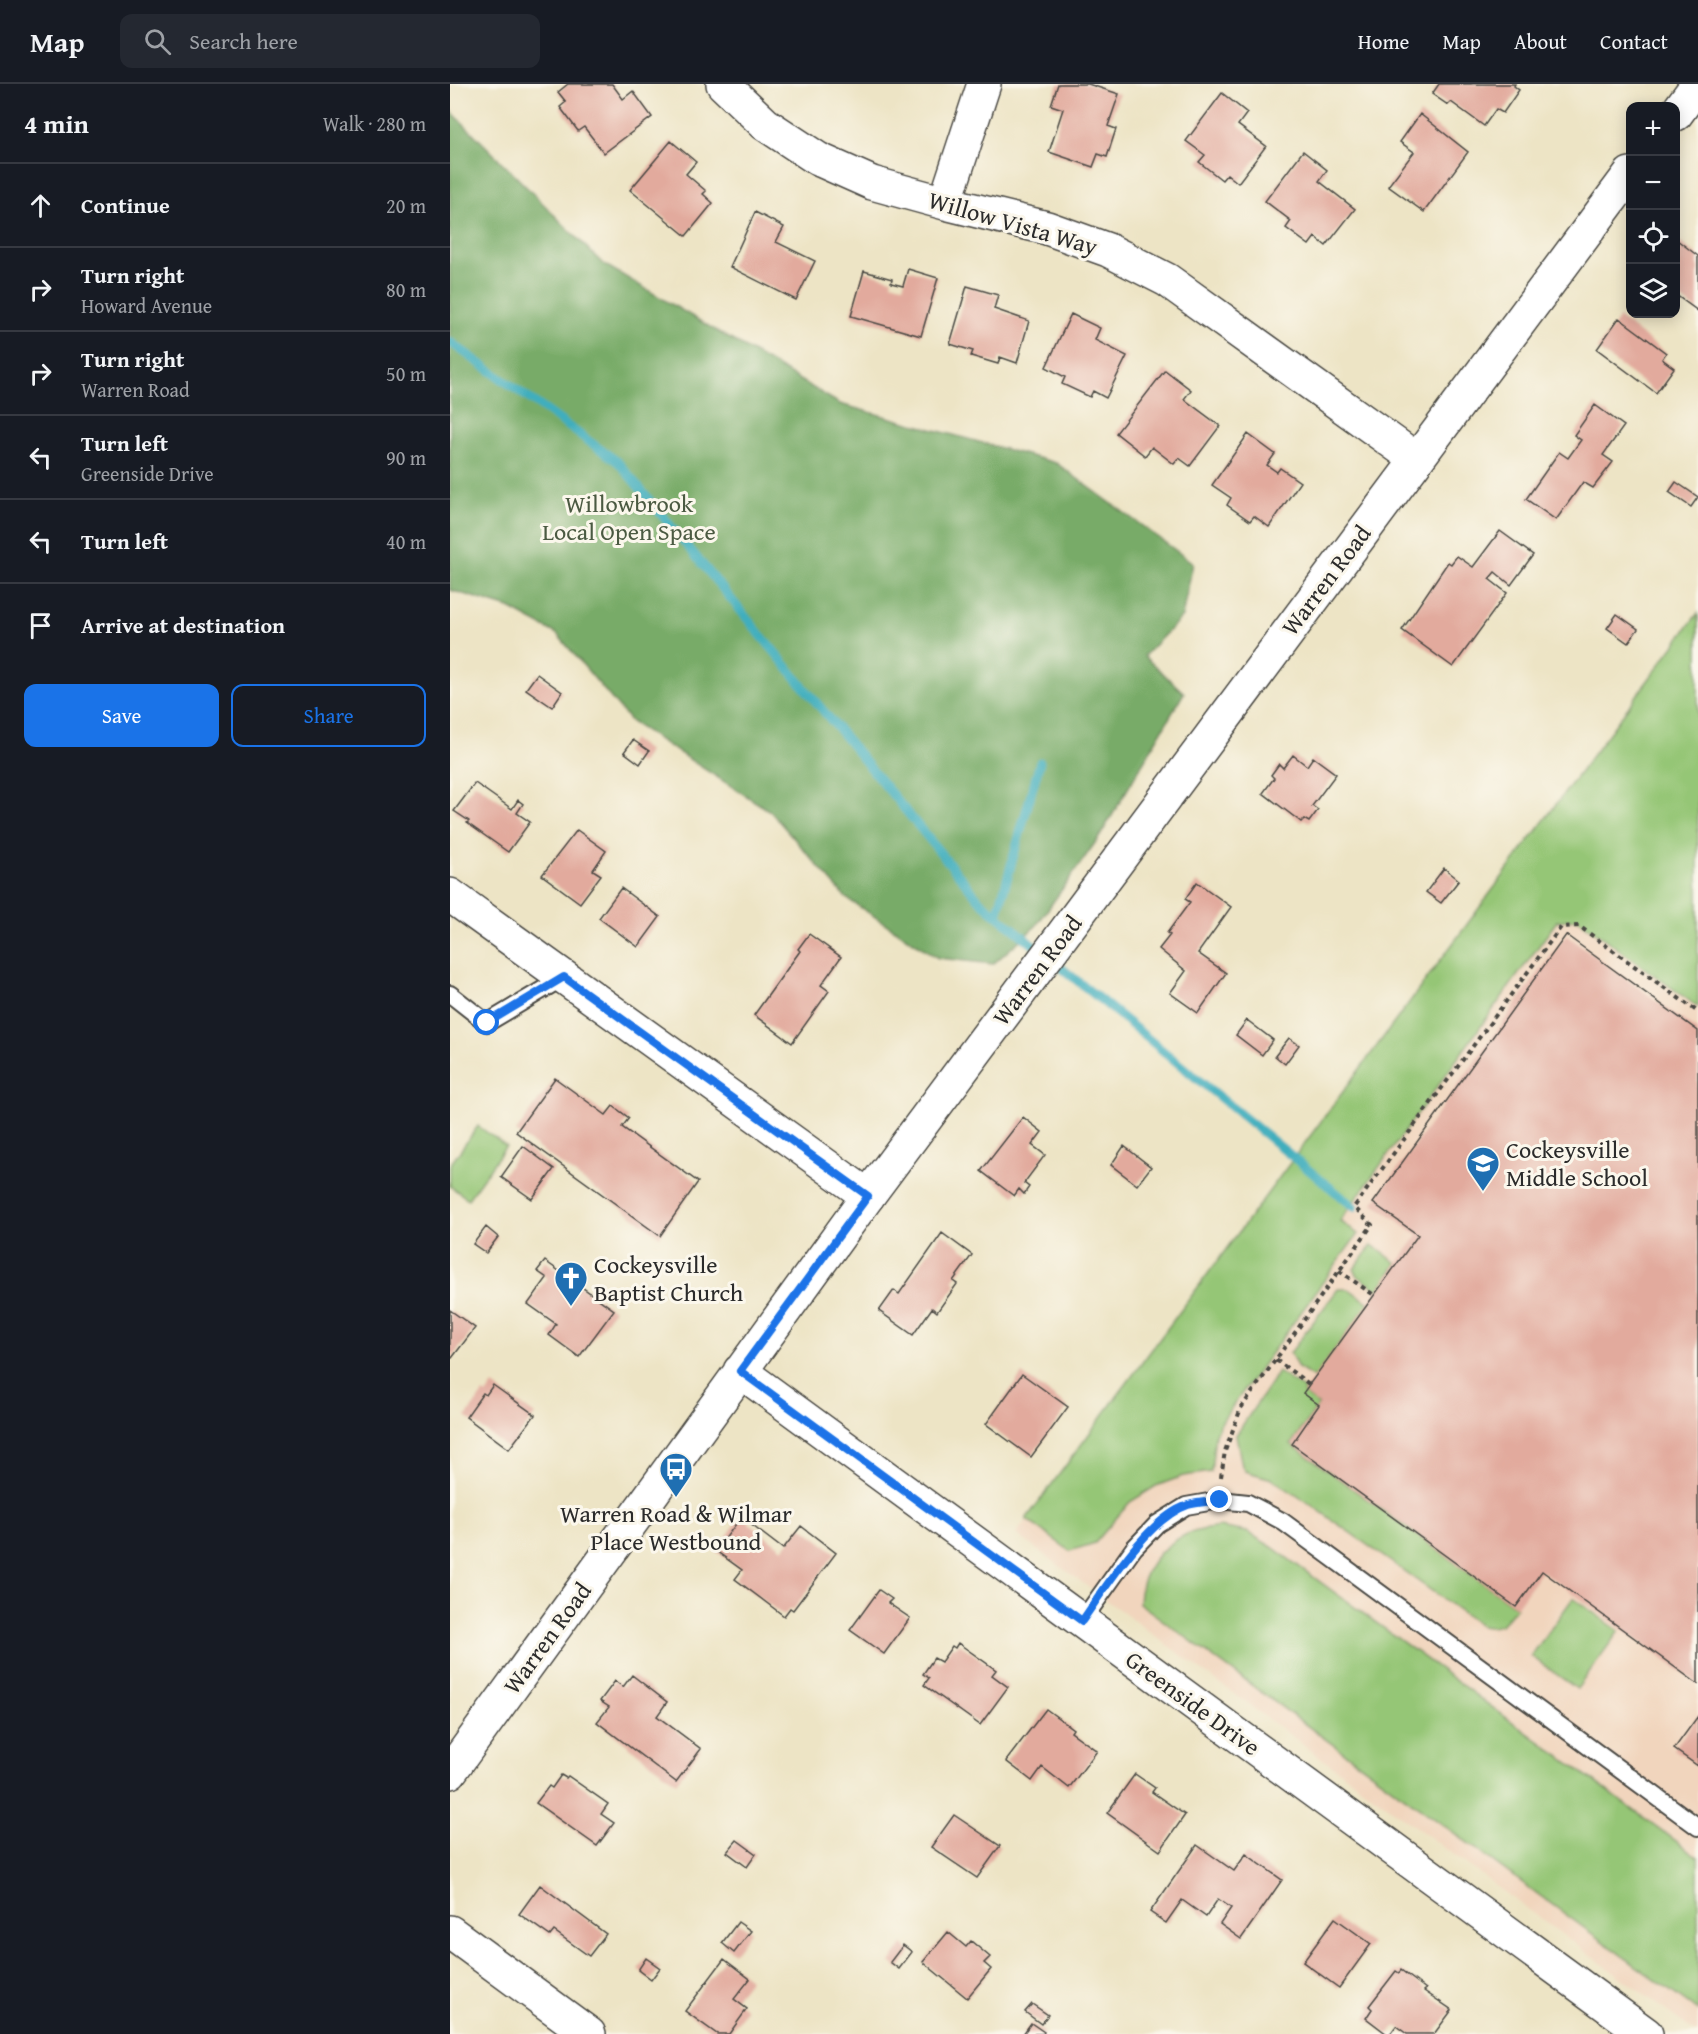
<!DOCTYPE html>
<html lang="en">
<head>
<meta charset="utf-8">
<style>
  body { margin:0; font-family:"Gentium Book Plus",serif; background:#242831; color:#f1f3f6 }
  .controls { position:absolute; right:18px; top:18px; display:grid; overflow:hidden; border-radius:12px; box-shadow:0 3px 15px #0003 }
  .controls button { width:54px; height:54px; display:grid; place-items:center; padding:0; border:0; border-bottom:2px solid #363941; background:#171b24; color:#f1f3f6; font:30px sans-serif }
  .stop { position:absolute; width:18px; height:18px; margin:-14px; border:4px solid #1a73e8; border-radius:50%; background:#fff }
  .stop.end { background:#1a73e8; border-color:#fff; box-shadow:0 2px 6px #0008 }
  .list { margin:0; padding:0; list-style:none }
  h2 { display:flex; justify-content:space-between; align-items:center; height:78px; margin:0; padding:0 24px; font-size:26px }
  h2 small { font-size:20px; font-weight:400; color:#9ea1a6 }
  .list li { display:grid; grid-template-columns:39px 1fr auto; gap:18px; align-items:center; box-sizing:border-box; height:84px; padding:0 24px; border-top:2px solid #363941 }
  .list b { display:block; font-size:22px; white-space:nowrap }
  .list p { margin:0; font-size:20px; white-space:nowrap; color:#9ea1a6 }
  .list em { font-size:20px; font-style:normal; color:#9ea1a6 }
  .actions { display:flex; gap:12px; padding:18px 24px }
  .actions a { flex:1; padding:14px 0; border:2px solid #1a73e8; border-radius:12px; text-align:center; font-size:21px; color:#1a73e8 }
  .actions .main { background:#1a73e8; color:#fff }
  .icon { flex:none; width:33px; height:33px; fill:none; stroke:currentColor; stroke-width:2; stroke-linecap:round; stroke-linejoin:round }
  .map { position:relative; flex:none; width:1248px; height:1950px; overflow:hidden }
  header { display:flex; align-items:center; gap:36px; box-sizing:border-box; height:84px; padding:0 30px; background:#171b24; border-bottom:2px solid #363941 }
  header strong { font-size:28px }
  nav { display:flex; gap:33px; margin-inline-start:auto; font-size:21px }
  .search { width:420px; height:54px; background:#242831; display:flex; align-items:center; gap:15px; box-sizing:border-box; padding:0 21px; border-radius:12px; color:#9ea1a6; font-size:22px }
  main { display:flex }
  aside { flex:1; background:#171b24 }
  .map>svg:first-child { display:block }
  .built { fill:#f1d5bd }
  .green { fill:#95c676; stroke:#607850; stroke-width:1.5 }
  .forest { fill:#78ab67; stroke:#526b49; stroke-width:1.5 }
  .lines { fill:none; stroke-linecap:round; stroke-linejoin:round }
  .stream { stroke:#40aebd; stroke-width:9 }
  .building { fill:#e2aa9d }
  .service-casing { stroke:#484742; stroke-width:20 }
  .minor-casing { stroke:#484742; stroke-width:36 }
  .tertiary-casing { stroke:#484742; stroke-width:36 }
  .path { stroke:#484742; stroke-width:4; stroke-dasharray:4.5 4.5; stroke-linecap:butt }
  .service { stroke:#fff; stroke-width:16 }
  .minor { stroke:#fff; stroke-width:33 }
  .tertiary { stroke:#fff; stroke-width:33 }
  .route { stroke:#1a73e8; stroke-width:8 }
  .labels { text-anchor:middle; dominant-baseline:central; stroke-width:6; stroke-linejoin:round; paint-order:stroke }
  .street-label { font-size:24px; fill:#2b2b2b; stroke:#fbf7ec }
  .park-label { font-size:24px; fill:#4b5a42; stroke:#fbf7ec }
  .poi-label { font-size:24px; fill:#2b2b2b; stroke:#fbf7ec; text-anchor:start }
</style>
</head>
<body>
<header>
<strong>Map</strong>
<div class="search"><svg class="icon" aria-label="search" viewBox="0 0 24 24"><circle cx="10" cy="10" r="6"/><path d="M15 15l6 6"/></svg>Search here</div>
<nav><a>Home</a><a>Map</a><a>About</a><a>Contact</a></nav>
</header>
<main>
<aside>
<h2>4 min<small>Walk · 280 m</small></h2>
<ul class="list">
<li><svg class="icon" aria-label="ahead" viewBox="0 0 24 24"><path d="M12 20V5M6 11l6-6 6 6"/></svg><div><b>Continue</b></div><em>20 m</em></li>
<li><svg class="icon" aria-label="right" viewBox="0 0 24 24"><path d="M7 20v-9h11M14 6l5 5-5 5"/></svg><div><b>Turn right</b><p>Howard Avenue</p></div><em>80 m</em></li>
<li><svg class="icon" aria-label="right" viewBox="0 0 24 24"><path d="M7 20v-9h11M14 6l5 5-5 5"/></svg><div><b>Turn right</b><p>Warren Road</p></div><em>50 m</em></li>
<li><svg class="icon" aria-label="left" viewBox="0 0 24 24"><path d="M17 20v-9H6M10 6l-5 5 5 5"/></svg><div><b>Turn left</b><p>Greenside Drive</p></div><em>90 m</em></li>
<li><svg class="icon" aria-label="left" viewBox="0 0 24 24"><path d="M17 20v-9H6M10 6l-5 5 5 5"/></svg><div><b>Turn left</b></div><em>40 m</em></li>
<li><svg class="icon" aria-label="arrive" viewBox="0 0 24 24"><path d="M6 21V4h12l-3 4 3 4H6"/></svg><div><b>Arrive at destination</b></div></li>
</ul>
<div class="actions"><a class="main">Save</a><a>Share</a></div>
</aside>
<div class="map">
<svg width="1248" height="1950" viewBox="0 0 1248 1950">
  <rect width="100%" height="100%" fill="#fbf7ec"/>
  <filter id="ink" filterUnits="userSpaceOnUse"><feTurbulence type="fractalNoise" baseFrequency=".0167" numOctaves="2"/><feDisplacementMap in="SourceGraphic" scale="12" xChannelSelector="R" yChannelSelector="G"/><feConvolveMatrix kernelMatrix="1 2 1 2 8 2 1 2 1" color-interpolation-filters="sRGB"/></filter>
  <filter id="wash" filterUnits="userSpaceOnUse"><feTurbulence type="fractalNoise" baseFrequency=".008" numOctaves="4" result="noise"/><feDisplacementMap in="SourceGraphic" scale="24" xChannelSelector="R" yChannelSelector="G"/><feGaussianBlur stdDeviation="1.35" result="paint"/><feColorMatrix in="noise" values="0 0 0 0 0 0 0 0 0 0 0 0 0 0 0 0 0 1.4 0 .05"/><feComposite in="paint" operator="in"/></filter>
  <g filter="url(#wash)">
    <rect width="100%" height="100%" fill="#ede4c5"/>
    <path class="built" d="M 1248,529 L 1248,1950 L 566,1450 Z"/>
    <path class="green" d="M 1248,529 L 1248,923 L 1127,835 L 1107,837 L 890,1137 L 908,1150 L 774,1334 L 765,1350 L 761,1388 L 733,1392 L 706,1402 L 680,1418 L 645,1459 L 620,1467 L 576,1435 Z
      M 28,1042 L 56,1062 L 18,1115 L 0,1102 L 0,1081 Z
      M 922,1161 L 947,1179 L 928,1206 L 908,1192 L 904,1185 Z
      M 888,1205 L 899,1205 L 919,1219 L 864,1294 L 848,1284 L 840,1269 Z
      M 828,1288 L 855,1306 L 853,1309 L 869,1321 L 841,1360 L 1066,1523 C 1054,1538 1052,1546 1031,1542 L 864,1423 L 822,1395 L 795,1387 L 792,1382 L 786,1351 Z
      M 769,1443 L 797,1448 L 822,1463 L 1248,1773 L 1248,1927 L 689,1519 C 690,1488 709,1463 737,1450 C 747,1446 759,1445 769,1443 Z
      M 1123,1514 L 1169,1547 L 1127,1605 L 1081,1572 Z"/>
    <path class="forest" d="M 0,26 L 152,179 L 390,320 L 606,379 L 743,479 L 732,533 L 694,572 L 734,609 L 650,752 L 586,842 L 543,880 L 488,874 L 396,814 L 320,727 L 181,638 L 107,550 L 59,524 L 0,506 Z"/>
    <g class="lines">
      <path class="stream" d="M 0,258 L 168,378 L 531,818 L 904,1123
        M 547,831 L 590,678"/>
    </g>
    <g id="blocks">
      <path class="building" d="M 118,0 L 162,0 L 173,15 L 183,7 L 202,33 L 154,69 L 134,43 L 128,47 L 110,23 L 116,18 L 108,8 Z
        M 608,0 L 638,0 L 669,10 L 658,42 L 666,45 L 657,73 L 648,70 L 643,83 L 599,68 L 613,25 L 601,21 Z
        M 989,0 L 1065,0 L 1064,2 L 1069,6 L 1053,29 L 1046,25 L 1034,42 L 1001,18 L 998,21 L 982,10 Z
        M 772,9 L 797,29 L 788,41 L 816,62 L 788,99 L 777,90 L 772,96 L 749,78 L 755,71 L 736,57 Z
        M 970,30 L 1018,68 L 974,128 L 938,102 L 964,68 L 950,58 Z
        M 221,57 L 246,78 L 236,90 L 256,107 L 253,110 L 263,119 L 236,152 L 180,106 Z
        M 853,67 L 877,86 L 869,97 L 905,125 L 876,162 L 865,153 L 859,161 L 836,144 L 841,137 L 815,117 Z
        M 305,128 L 334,143 L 326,158 L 365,177 L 346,216 L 280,183 Z
        M 1227,156 L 1248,172 L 1248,227 L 1226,211 L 1226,159 Z
        M 458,185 L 488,194 L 471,252 L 401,232 L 414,187 L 442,195 L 441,199 L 453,202 Z
        M 517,202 L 548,211 L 544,225 L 579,237 L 567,279 L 550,273 L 548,280 L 521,272 L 523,267 L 500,260 Z
        M 621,230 L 650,244 L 645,256 L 677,272 L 656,314 L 643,307 L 640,313 L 612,300 L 615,293 L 596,283 Z
        M 1169,234 L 1216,269 L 1212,275 L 1224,284 L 1206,309 L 1147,265 Z
        M 715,286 L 741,306 L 734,315 L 770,342 L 740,382 L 729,374 L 724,380 L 702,363 L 695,372 L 666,349 Z
        M 1145,321 L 1174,342 L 1153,371 L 1163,378 L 1143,404 L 1133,398 L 1106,436 L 1076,415 L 1109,368 L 1118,374 L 1131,356 L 1124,351 Z
        M 798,350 L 825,370 L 817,381 L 827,388 L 830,384 L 850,398 L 819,443 L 804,432 L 800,437 L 777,421 L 781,414 L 762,401 Z
        M 1226,398 L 1248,413 L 1241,423 L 1219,408 Z
        M 1050,447 L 1083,471 L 1061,501 L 1045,488 L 1039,495 L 1057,509 L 1003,583 L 952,546 L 998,478 L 1001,480 L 1007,472 L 1023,483 Z
        M 1167,530 L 1188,545 L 1178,559 L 1157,544 Z
        M 87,590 L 112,608 L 102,623 L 76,605 Z
        M 183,656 L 199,667 L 190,680 L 174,668 Z
        M 843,671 L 857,682 L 863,673 L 886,690 L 862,722 L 868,726 L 859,738 L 854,735 L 851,738 L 813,709 L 824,694 L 821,691 L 829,680 L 833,684 Z
        M 25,699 L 62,725 L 68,716 L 73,720 L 67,729 L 80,738 L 58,768 L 17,739 L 19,737 L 4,727 Z
        M 127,746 L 156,767 L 143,786 L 151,791 L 130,819 L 92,791 Z
        M 994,784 L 1009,796 L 991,819 L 976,808 Z
        M 747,798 L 781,823 L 748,869 L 776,889 L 748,929 L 720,909 L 736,887 L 709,865 L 720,851 L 717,849 L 740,818 L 735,815 Z
        M 171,804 L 210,833 L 188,863 L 149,834 Z
        M 359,850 L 391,873 L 371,901 L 379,907 L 342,959 L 304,931 L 350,867 L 348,865 Z
        M 1116,851 L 1248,947 L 1248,1600 L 1092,1487 L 1066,1523 L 842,1360 L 869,1321 L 853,1309 L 968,1151 L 923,1119 Z
        M 797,936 L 823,956 L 812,971 L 786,951 Z
        M 839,954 L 849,961 L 835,980 L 825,972 Z
        M 105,994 L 156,1031 L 163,1022 L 179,1034 L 172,1043 L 248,1098 L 210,1152 L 66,1048 Z
        M 573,1033 L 592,1048 L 582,1061 L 595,1071 L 574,1099 L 579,1103 L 574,1110 L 569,1105 L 564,1112 L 531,1087 Z
        M 73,1062 L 104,1085 L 82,1115 L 51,1093 Z
        M 674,1062 L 701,1083 L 687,1101 L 661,1081 Z
        M 36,1143 L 48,1153 L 36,1169 L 23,1160 Z
        M 492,1149 L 522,1171 L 503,1197 L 507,1200 L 487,1228 L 482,1224 L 463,1251 L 429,1227 L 444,1206 L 449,1210 Z
        M 95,1177 L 164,1226 L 129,1273 L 99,1251 L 106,1240 L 78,1220 L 97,1194 L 87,1187 Z
        M 0,1226 L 25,1244 L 2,1274 L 0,1273 Z
        M 572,1290 L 618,1323 L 581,1373 L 536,1340 Z
        M 43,1301 L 85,1331 L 59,1365 L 16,1333 L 33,1309 L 36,1311 Z
        M 291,1433 L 333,1465 L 351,1442 L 386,1469 L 343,1526 L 340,1524 L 334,1532 L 285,1495 L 292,1486 L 266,1467 Z
        M 429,1506 L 442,1515 L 438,1519 L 460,1534 L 434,1570 L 400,1546 Z
        M 508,1559 L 546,1586 L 542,1591 L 558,1603 L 530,1641 L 474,1601 L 479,1594 L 473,1590 L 484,1574 L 491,1578 L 502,1562 L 505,1564 Z
        M 182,1591 L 217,1618 L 207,1632 L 251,1665 L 226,1698 L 147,1638 L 159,1623 L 150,1617 L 165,1597 L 173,1603 Z
        M 596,1625 L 623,1645 L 621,1648 L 647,1667 L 619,1704 L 592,1683 L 582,1697 L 556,1677 Z
        M 1248,1632 L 1248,1682 L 1224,1665 Z
        M 685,1690 L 705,1704 L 702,1708 L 735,1731 L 710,1767 L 657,1729 Z
        M 111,1691 L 116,1694 L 118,1692 L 158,1720 L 151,1730 L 164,1739 L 147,1762 L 86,1719 L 99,1702 L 102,1704 Z
        M 504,1731 L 550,1762 L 527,1794 L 481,1763 Z
        M 287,1756 L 306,1770 L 297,1783 L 277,1768 Z
        M 747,1761 L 784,1787 L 796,1770 L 832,1796 L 791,1855 L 770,1840 L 781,1824 L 768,1815 L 756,1833 L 732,1816 L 716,1839 L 700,1828 Z
        M 90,1801 L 156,1850 L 139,1872 L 104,1847 L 100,1852 L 69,1830 Z
        M 885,1834 L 921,1860 L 889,1904 L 853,1878 Z
        M 288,1838 L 301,1847 L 284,1869 L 272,1859 Z
        M 498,1848 L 516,1863 L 521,1857 L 540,1873 L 534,1879 L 541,1885 L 517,1914 L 473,1878 Z
        M 453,1861 L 462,1868 L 449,1885 L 440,1878 Z
        M 196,1874 L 210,1884 L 201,1896 L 188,1886 Z
        M 274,1875 L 300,1895 L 284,1915 L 297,1925 L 279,1950 L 267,1950 L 235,1927 Z
        M 951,1886 L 976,1905 L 974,1907 L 1002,1926 L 984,1950 L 957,1950 L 946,1942 L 940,1950 L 937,1950 L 916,1934 L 922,1925 L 919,1922 L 946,1887 L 949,1889 Z
        M 582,1920 L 598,1931 L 591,1940 L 575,1928 Z
        M 581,1939 L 594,1948 L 593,1950 L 573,1950 Z"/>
    </g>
  </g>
  <g filter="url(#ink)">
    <use href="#blocks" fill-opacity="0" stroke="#484742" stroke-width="1.5"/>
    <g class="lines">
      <defs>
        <path id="service" d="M 0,910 L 37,939 L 114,893
          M 632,1537 L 684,1464 L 707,1440 L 736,1422 L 770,1416 L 798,1419 L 832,1437 L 1248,1743"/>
        <path id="minor" d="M 273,0 L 315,40 L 368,75 L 422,99 L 495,119 L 597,144 L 658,166 L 717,196 L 966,375
          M 495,119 L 534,0
          M 0,811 L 418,1112
          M 0,1848 L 139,1950"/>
        <path id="tertiary" d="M 1226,30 L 1248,0
          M 290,1287 L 1196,1950
          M 0,1688 L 418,1112 L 1180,90"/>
      </defs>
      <use href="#service" class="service-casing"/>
      <use href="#minor" class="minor-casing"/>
      <use href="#tertiary" class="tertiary-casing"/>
      <path class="path" d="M 889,1187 L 924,1211
        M 826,1276 L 859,1300
        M 771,1393 L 775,1367 L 791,1324 L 922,1141 L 904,1123 L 1111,843 L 1129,842 L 1248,928"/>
      <use href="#service" class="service"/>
      <use href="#minor" class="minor"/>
      <use href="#tertiary" class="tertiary"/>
    </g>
  </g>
  <g class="lines" filter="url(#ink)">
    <path class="route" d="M 37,939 L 114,893 L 418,1112 L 290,1287 L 632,1537 C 656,1503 698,1434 738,1421 C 748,1418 759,1418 770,1416"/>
  </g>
  <defs>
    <symbol id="school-pin" viewBox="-11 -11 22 30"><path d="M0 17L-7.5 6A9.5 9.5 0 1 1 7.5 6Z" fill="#1f6fb2" stroke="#fbf7ec"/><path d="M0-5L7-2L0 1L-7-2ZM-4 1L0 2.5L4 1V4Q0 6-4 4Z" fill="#fff"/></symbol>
    <symbol id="church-pin" viewBox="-11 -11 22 30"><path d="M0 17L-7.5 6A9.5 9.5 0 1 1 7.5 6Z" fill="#1f6fb2" stroke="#fbf7ec"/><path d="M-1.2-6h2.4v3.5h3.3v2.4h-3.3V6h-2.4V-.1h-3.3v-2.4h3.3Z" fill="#fff"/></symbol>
    <symbol id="bus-pin" viewBox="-11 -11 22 30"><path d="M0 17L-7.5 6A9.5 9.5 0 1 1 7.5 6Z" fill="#1f6fb2" stroke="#fbf7ec"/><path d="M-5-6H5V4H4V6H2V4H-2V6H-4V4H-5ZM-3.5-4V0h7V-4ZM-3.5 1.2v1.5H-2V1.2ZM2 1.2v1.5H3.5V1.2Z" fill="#fff"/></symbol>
  </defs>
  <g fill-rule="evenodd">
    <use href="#school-pin" x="1014" y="1060" width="38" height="52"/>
    <use href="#church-pin" x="102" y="1175" width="38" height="52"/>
    <use href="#bus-pin" x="207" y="1366" width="38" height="52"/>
  </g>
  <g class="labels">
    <g class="street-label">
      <text transform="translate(563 139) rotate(16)">Willow Vista Way</text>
      <text transform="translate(876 496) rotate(-53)">Warren Road</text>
      <text transform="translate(587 886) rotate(-53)">Warren Road</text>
      <text transform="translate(97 1554) rotate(-54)">Warren Road</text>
      <text transform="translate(743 1619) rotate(36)">Greenside Drive</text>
    </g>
    <g class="park-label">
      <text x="179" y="419">Willowbrook<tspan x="179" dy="28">Local Open Space</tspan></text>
    </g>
    <g class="poi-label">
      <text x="1056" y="1065">Cockeysville<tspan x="1056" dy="28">Middle School</tspan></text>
      <text x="144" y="1180">Cockeysville<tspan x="144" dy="28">Baptist Church</tspan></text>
      <text x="226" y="1429" text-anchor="middle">Warren Road &amp; Wilmar<tspan x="226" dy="28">Place Westbound</tspan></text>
    </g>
  </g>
</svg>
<div class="controls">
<button>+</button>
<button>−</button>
<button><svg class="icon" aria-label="locate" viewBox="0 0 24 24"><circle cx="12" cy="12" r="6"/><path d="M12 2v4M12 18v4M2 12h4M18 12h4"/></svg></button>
<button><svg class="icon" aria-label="layers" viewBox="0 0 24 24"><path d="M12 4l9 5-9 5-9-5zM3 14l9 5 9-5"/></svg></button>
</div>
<div class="stop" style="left:37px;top:939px"></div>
<div class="stop end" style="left:770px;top:1416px"></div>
</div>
</main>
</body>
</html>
